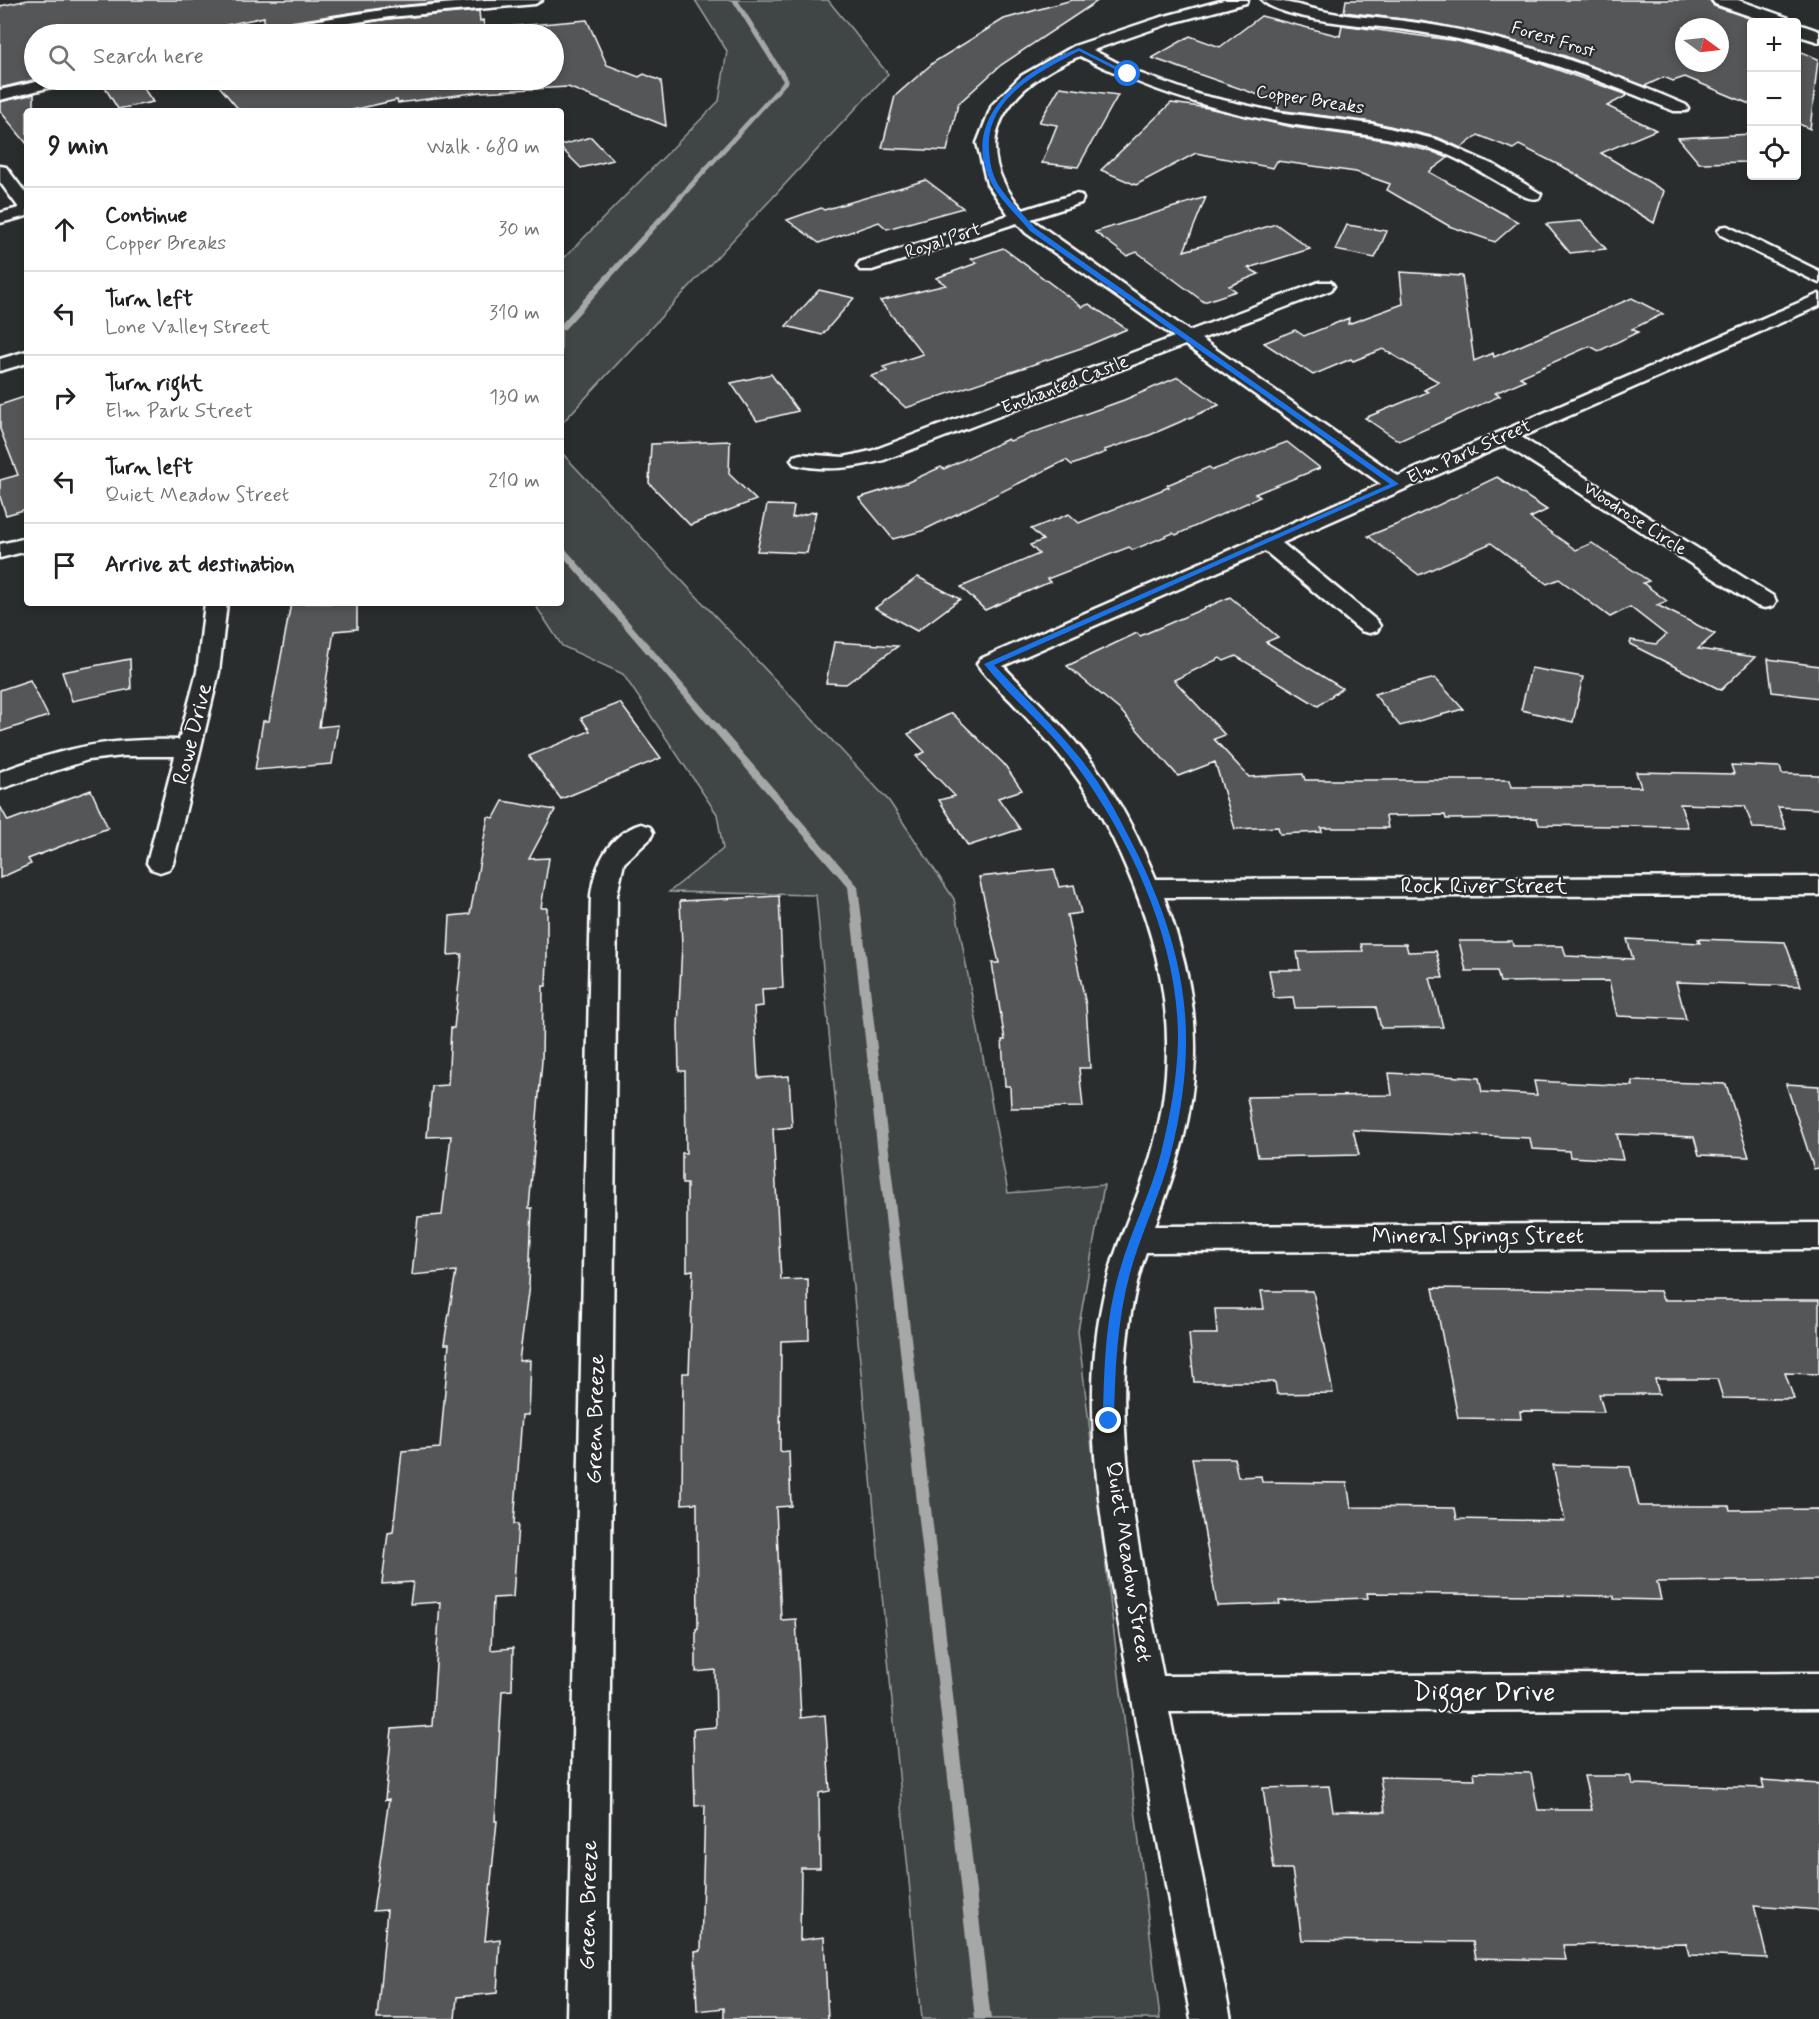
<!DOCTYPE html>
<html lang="en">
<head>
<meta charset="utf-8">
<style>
  body { margin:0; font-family:Mynerve,sans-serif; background:#f6f6f6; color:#202124 }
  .controls { position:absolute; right:18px; top:18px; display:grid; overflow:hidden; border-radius:6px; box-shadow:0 3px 9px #0003 }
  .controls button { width:54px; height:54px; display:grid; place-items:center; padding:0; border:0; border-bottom:2px solid #e0e0e0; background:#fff; color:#202124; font:30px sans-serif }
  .compass { position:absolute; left:1675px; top:18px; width:54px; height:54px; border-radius:50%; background:#fff; box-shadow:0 3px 9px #0003; rotate:105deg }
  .stop { position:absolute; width:18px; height:18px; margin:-14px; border:4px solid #1a73e8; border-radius:50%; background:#fff }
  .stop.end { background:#1a73e8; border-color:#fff; box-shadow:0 2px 6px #0008 }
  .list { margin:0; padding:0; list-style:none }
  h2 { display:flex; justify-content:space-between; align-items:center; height:78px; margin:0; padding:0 24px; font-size:26px }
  h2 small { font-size:20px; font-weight:400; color:#757577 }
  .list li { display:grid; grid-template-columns:39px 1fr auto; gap:18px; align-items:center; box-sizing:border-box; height:84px; padding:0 24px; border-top:2px solid #e0e0e0 }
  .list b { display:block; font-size:22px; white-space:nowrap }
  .list p { margin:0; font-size:20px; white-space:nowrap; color:#757577 }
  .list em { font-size:20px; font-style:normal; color:#757577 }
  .icon { flex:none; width:33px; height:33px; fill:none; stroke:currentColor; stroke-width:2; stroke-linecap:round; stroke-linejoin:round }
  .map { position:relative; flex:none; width:1819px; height:2019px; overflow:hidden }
  .search { position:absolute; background:#fff; box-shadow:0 3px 9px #0003; left:24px; top:24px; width:540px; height:66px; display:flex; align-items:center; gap:15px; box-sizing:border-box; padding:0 21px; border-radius:33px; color:#757577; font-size:22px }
  .panel { position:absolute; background:#fff; box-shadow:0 3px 9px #0003; left:24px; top:108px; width:540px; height:498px; border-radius:6px }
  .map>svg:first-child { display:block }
  .green { fill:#414445; stroke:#a0a2a2; stroke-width:1.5 }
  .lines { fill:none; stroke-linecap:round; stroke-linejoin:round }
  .stream { fill:#a6a7a7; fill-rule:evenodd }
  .building { fill:#555758; stroke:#fff; stroke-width:1.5; fill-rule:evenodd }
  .street-casing { stroke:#fff; stroke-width:5 }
  .secondary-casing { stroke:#fff; stroke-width:5 }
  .street { fill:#2a2d2e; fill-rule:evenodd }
  .secondary { fill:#2a2d2e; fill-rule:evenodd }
  .route { fill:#1a73e8 }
  .labels { text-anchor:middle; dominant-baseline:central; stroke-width:4.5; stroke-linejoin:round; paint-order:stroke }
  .far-street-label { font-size:18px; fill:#fff; stroke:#2a2d2e }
  .street-label { font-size:22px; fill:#fff; stroke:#2a2d2e }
  .near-street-label { font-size:27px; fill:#fff; stroke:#2a2d2e }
</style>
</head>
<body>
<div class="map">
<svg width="1819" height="2019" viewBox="0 0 1819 2019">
  <rect width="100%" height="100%" fill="#2a2d2e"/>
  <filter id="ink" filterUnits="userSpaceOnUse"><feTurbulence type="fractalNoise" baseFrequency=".0167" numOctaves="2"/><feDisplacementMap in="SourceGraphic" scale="12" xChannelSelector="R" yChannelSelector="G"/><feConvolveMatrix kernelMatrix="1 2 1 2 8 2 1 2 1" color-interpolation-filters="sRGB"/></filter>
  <g filter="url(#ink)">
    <path class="green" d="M 695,0 L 828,0 L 888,74 L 561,424 L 561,261 L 719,101 L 727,51 Z
      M 561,452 L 889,801 L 954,899 L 1008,1193 L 1104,1185 L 1078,1331 L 1160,2019 L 922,2019 L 816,895 L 669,892 L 723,849 L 717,814 L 623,674 L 562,646 L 534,603 L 561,603 Z"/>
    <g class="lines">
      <path class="stream" d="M 732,0 L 738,0 L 789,81 L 564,330 L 561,330 L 561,324 L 783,81 Z
        M 561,546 L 564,547 L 858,886 L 991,2019 L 975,2019 L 848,887 L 561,554 Z"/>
    </g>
    <path class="building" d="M 28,0 L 462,0 L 389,7 L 264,26 L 264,17 L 184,34 L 34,34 L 33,80 L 0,88 L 0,6 Z
      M 1072,0 L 1099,0 L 1001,65 L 958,104 L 947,151 L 882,148 L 895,96 L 934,62 L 1004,19 Z
      M 1346,0 L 1710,0 L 1714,6 L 1752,19 L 1752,105 L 1685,77 L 1673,81 L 1664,77 L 1645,86 L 1565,56 L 1502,38 L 1426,22 L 1344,12 ZM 1684,27 L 1720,27 L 1720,63 L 1684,63 Z
      M 479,11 L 480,21 L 483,20 L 485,29 L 587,20 L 607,65 L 639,77 L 644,74 L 661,81 L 666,126 L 568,87 L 480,92 L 398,103 L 397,100 L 348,111 L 240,111 L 214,80 L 554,80 L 554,34 L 292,34 L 389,19 Z
      M 1261,16 L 1340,36 L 1342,25 L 1457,41 L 1530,60 L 1628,95 L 1607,106 L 1656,130 L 1601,153 L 1664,191 L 1654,223 L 1569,170 L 1519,145 L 1513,149 L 1478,135 L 1461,148 L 1439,138 L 1373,122 L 1277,110 L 1279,102 L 1152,58 L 1190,36 L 1220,47 Z
      M 1797,50 L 1818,59 L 1810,129 L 1797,123 Z
      M 138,80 L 153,102 L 118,109 L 104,86 Z
      M 1060,87 L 1118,95 L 1078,167 L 1042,163 L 1057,125 L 1039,122 Z
      M 34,94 L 34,111 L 27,111 L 27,144 L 0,111 L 0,102 Z
      M 1171,103 L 1208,108 L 1292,127 L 1386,140 L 1436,153 L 1448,158 L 1429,172 L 1518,222 L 1495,242 L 1449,226 L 1387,190 L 1390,184 L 1356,172 L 1277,161 L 1273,168 L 1196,153 L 1136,185 L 1101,170 Z
      M 1752,134 L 1752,162 L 1699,163 L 1678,138 Z
      M 591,137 L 613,160 L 581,168 L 561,148 L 561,145 Z
      M 926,180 L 963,208 L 887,229 L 879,222 L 819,243 L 787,220 L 821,208 L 824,210 Z
      M 1206,197 L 1184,251 L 1276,224 L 1310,249 L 1248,268 L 1259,274 L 1229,286 L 1236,291 L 1204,302 L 1137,252 L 1127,256 L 1095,232 Z
      M 1581,221 L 1606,249 L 1570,253 L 1546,224 Z
      M 1347,225 L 1387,231 L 1375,258 L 1335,250 Z
      M 1003,248 L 1082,307 L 1089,304 L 1127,329 L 1084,347 L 906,408 L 871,376 L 887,371 L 883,367 L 923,354 L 880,301 L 946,285 L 936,278 L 977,263 L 971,259 Z
      M 1400,272 L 1462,276 L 1474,361 L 1493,353 L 1494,357 L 1632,298 L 1663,314 L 1632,329 L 1638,332 L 1599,351 L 1590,346 L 1520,377 L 1525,380 L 1495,393 L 1500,396 L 1399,441 L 1365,418 L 1428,392 L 1424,390 L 1439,382 L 1383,349 L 1353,361 L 1351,359 L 1313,375 L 1264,343 L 1295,330 L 1304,336 L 1349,318 L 1348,324 L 1403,304 Z
      M 819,290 L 854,298 L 822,335 L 786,326 Z
      M 771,374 L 798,411 L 757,421 L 731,383 Z
      M 1178,377 L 1219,405 L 1150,435 L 1104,450 L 1106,452 L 1072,465 L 1066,460 L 922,531 L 893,539 L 859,498 L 906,483 L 941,467 L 944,469 L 1008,439 L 1010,441 L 1124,400 Z
      M 27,396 L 27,509 L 6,515 L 0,497 L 0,480 L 18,475 L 0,429 L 0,405 Z
      M 730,441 L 729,474 L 756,500 L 690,525 L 649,483 L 651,444 Z
      M 1287,442 L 1320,468 L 1255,494 L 1260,497 L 1176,535 L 1173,533 L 1133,550 L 1129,547 L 1047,579 L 1050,582 L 985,610 L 961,587 L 1039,554 L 1030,545 L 1043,540 L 1031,529 L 1069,514 L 1079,523 L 1169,487 L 1167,485 L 1209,467 L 1213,470 Z
      M 1497,477 L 1547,510 L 1530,518 L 1576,550 L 1592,543 L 1649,581 L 1643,583 L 1667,601 L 1657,605 L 1715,634 L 1698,649 L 1755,657 L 1721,690 L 1630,644 L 1631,640 L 1656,644 L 1666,635 L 1630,607 L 1610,617 L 1559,579 L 1547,584 L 1491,543 L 1419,575 L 1368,536 L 1403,522 Z
      M 767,505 L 794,506 L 792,518 L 816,511 L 807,553 L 757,551 Z
      M 918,577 L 960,599 L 917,631 L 875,608 Z
      M 1230,597 L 1278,637 L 1266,642 L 1342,688 L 1318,706 L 1236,656 L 1224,661 L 1220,658 L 1174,680 L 1225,735 L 1214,739 L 1249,777 L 1303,774 L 1305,780 L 1510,780 L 1512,787 L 1641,787 L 1636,772 L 1734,774 L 1731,765 L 1780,767 L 1782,774 L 1819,775 L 1819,809 L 1778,807 L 1786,829 L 1753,828 L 1745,806 L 1680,804 L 1688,827 L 1539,825 L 1537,818 L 1446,819 L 1445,815 L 1386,816 L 1388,828 L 1321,828 L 1322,832 L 1280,834 L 1278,827 L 1235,829 L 1215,762 L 1178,776 L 1121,711 L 1067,666 L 1137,633 L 1140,636 Z
      M 291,603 L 357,603 L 357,629 L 334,631 L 319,727 L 338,725 L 332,764 L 255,770 L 263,721 L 269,721 Z
      M 834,642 L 898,646 L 846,684 L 826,683 Z
      M 130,659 L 131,689 L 72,701 L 62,672 Z
      M 1768,659 L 1819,666 L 1819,698 L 1772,692 Z
      M 1531,668 L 1583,677 L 1573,722 L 1521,710 Z
      M 1435,678 L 1463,709 L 1400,726 L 1374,694 Z
      M 30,680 L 48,716 L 0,732 L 0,690 Z
      M 620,703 L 661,758 L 561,799 L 529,756 L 590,731 L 581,718 Z
      M 952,713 L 1004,764 L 1022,790 L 998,798 L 1020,829 L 968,846 L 939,800 L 955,796 L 916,756 L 925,752 L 908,734 Z
      M 91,790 L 108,828 L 28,859 L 31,864 L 0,878 L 0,806 L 8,821 Z
      M 503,801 L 555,810 L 529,859 L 549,858 L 541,908 L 547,908 L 547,959 L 546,986 L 543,986 L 542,1061 L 529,1208 L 532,1208 L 529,1285 L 519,1361 L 530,1360 L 528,1415 L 522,1415 L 514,1524 L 518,1524 L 513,1597 L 493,1598 L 491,1650 L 513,1648 L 512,1690 L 502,1691 L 495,1821 L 497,1821 L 485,1941 L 500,1939 L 497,1993 L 457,1997 L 455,2019 L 377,2019 L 387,1910 L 373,1911 L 389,1799 L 385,1800 L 392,1729 L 432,1726 L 440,1602 L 410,1604 L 413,1582 L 382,1584 L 388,1533 L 393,1532 L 402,1451 L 440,1448 L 449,1344 L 444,1344 L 456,1271 L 412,1275 L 418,1217 L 442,1215 L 451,1136 L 427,1137 L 432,1086 L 448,1085 L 451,1028 L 454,1028 L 462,954 L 448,955 L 450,916 L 470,914 L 488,817 L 494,818 Z
      M 1054,869 L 1059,887 L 1074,885 L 1081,913 L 1067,915 L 1086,1005 L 1090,1068 L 1079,1068 L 1083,1107 L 1011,1108 L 1010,1086 L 1005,1086 L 1002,1040 L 1005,1040 L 992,963 L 999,963 L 979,877 Z
      M 779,896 L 783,988 L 762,989 L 763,1006 L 754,1007 L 758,1078 L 789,1076 L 792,1127 L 773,1129 L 781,1280 L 808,1279 L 809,1340 L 781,1341 L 780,1452 L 789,1451 L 791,1506 L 776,1507 L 781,1620 L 796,1619 L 801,1718 L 825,1715 L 830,1791 L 819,1793 L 820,1868 L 801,1868 L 800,1940 L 824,1937 L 828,2019 L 724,2019 L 724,2008 L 697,2011 L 695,1951 L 701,1950 L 705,1805 L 695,1806 L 693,1729 L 716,1727 L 715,1670 L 696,1672 L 696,1629 L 698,1628 L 697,1503 L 682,1504 L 683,1373 L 689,1373 L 693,1270 L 687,1271 L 687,1184 L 682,1184 L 682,1153 L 686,1153 L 685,1071 L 679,1071 L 678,1027 L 682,945 L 680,901 Z
      M 1627,939 L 1700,943 L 1698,939 L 1785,942 L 1801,986 L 1676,982 L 1686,1019 L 1617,1016 L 1609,981 L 1500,982 L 1497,971 L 1466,971 L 1459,941 L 1512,941 L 1513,946 L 1563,946 L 1566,956 L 1633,959 Z
      M 1361,944 L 1406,944 L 1408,952 L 1436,951 L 1443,978 L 1430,978 L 1443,1027 L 1381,1028 L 1376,1007 L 1295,1008 L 1293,997 L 1274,998 L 1269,970 L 1300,970 L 1297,952 L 1363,951 Z
      M 1389,1073 L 1479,1078 L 1482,1092 L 1537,1095 L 1534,1081 L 1633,1086 L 1632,1081 L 1726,1084 L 1749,1157 L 1699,1155 L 1694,1137 L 1617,1134 L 1623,1160 L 1570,1157 L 1569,1151 L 1532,1149 L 1530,1138 L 1353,1130 L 1359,1155 L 1258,1157 L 1247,1097 L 1392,1095 Z
      M 1786,1084 L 1819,1086 L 1819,1168 L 1814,1169 Z
      M 1433,1288 L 1660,1291 L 1663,1300 L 1819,1300 L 1819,1374 L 1785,1373 L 1794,1399 L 1723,1398 L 1717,1379 L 1655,1379 L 1659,1394 L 1599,1394 L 1604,1412 L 1520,1411 L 1521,1419 L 1458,1418 Z
      M 1261,1291 L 1313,1291 L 1333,1393 L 1277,1394 L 1275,1382 L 1194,1382 L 1189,1334 L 1217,1334 L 1215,1309 L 1264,1309 Z
      M 1192,1458 L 1234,1458 L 1238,1477 L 1261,1476 L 1262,1482 L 1347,1483 L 1351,1507 L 1455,1508 L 1457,1519 L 1565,1521 L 1553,1465 L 1630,1467 L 1639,1506 L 1729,1506 L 1730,1510 L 1819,1509 L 1819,1580 L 1657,1582 L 1661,1600 L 1614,1599 L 1614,1596 L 1367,1593 L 1368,1598 L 1279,1601 L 1280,1604 L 1217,1606 Z
      M 1474,1772 L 1531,1773 L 1538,1810 L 1592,1810 L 1584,1776 L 1630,1776 L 1632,1784 L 1764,1788 L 1762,1780 L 1819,1784 L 1819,1910 L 1754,1905 L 1767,1958 L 1689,1955 L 1686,1943 L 1563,1945 L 1566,1960 L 1476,1958 L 1473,1942 L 1302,1940 L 1292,1869 L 1274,1869 L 1263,1788 L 1329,1786 L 1333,1811 L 1385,1812 L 1380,1777 L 1475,1779 Z"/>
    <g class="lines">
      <defs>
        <path id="street" d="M 486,0 L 542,0 L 535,4 L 389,17 L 281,34 L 249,34 L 256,30 L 389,9 Z
          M 1224,0 L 1248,0 L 1246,3 L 1168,24 L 1093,50 L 1133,71 L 1200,95 L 1276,112 L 1372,124 L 1438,140 L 1496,166 L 1541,194 L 1539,198 C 1534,199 1531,199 1526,197 C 1492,181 1461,156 1423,146 C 1374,133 1324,131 1274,121 C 1204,108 1144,88 1080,56 C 1010,84 962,142 1023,210 L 1075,194 L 1081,195 L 1083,199 L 1081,203 L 1031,219 L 1189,331 L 1319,282 L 1331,282 L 1334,286 L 1331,290 L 1201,339 L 1398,476 L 1819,294 L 1819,306 L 1521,437 L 1773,596 L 1776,601 L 1773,606 L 1765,608 L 1757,606 L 1505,445 L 1282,543 L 1377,621 L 1380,626 L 1377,631 L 1369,633 L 1361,631 L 1265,551 L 1003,666 C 1034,698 1067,729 1094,765 C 1120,800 1139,839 1156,879 L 1819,877 L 1819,895 L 1164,897 C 1211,1024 1202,1102 1155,1226 L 1819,1223 L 1819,1249 L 1146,1252 C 1100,1390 1137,1538 1163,1676 L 1819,1673 L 1819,1709 L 1169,1712 L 1231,2019 L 1191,2019 C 1169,1899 1145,1779 1125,1658 C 1110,1576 1094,1493 1093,1409 C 1092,1359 1098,1308 1113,1260 C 1124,1226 1140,1193 1150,1159 C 1181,1055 1168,963 1125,865 C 1111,832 1094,800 1072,771 C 1054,746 1032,724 1011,701 C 999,689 986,678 977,664 L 980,659 L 1381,484 L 1185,345 L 884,460 C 854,468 824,472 794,464 L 791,460 L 794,456 L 801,454 L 844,457 L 871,451 L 1174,337 L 1026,233 L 1017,223 L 872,270 L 860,270 L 857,266 L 860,262 L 1009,215 L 987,184 L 977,143 L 992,105 L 1021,76 L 1074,46 L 1158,18 Z
          M 1262,0 C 1288,0 1312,10 1338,14 C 1371,18 1405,20 1438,26 C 1523,41 1606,71 1686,105 L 1688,108 L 1686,111 L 1674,111 C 1580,71 1484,37 1381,27 C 1356,25 1278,18 1262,0 Z
          M 45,80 L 70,80 L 67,83 L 0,100 L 0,90 Z
          M 0,166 L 6,167 L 27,195 L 27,216 L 0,223 L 0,213 L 19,208 L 0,182 Z
          M 1727,226 L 1819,271 L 1819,283 L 1721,235 L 1718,231 L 1721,227 Z
          M 27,351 L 27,363 L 0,371 L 0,359 Z
          M 27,538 L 27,551 L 0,558 L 0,544 Z
          M 205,603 L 227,603 L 219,672 L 173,863 L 169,869 L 160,872 L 151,869 L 147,863 L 175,756 L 123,756 L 88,760 L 0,789 L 0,772 C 66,747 109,738 179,740 L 197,672 Z
          M 641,824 L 650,827 L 653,833 L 650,839 L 624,863 L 617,895 L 607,2019 L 567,2019 L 591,895 C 595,864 609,834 641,824 Z"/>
        <path id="secondary" d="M 1712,0 L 1738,0 L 1789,18 L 1792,22 L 1767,22 L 1715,4 Z
          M 1796,23 L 1819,31 L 1819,42 L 1796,35 Z"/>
      </defs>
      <use href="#street" class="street-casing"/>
      <use href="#secondary" class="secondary-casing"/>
      <use href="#street" class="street"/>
      <use href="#secondary" class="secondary"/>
    </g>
  </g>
  <path class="route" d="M 1079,48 L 1131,74 L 1126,75 L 1079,51 C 1039,72 985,98 989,151 C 990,163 992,175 999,186 C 1009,201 1023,214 1035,228 L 1399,484 L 994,665 C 1022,695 1053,725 1080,758 C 1104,787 1121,821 1138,855 C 1188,959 1199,1040 1171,1153 C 1161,1194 1141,1232 1130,1273 C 1117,1321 1115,1371 1114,1421 L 1109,1426 L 1103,1421 C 1104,1371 1105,1321 1119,1273 C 1130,1232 1151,1194 1161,1153 C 1170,1116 1177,1079 1178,1041 C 1179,943 1132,842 1076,765 C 1049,728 1012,700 984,664 L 1390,484 L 1030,231 C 1018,216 1001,201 992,184 C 957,118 1024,69 1079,48 Z"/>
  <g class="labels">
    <g class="far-street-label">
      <text transform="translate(1553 40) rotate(17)">Forest Frost</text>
      <text transform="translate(1310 100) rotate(9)">Copper Breaks</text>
      <text transform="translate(943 241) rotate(-18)">Royal Port</text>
      <text transform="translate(1065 385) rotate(-21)">Enchanted Castle</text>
      <text transform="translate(1469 452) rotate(-24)">Elm Park Street</text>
      <text transform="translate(1635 519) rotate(33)">Woodrose Circle</text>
    </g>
    <g class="street-label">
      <text transform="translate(193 734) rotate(-76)">Rowe Drive</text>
      <text x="1484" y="887">Rock River Street</text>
      <text x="1478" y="1237">Mineral Springs Street</text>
      <text transform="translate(596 1419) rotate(-89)">Green Breeze</text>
      <text transform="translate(1128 1562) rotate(81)">Quiet Meadow Street</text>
      <text transform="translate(589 1905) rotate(-89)">Green Breeze</text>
    </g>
    <g class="near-street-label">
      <text x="1484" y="1692">Digger Drive</text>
    </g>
  </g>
</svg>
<div class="controls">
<button>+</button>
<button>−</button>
<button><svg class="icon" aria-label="locate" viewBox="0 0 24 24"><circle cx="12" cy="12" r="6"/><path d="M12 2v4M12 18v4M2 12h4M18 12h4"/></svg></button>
</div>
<svg class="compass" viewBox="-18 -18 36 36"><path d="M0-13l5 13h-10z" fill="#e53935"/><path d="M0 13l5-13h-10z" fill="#757577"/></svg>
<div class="stop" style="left:1128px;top:74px"></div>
<div class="stop end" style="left:1109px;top:1421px"></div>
<div class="search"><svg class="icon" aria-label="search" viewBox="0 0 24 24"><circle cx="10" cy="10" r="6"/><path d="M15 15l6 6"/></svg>Search here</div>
<section class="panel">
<h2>9 min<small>Walk · 680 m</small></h2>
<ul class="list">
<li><svg class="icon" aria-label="ahead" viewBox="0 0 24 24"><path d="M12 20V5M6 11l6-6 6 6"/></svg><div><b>Continue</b><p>Copper Breaks</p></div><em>30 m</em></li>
<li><svg class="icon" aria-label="left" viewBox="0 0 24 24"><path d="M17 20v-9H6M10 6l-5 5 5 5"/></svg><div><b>Turn left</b><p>Lone Valley Street</p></div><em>310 m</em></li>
<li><svg class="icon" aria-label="right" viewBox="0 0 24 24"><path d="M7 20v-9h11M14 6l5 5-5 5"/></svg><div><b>Turn right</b><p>Elm Park Street</p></div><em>130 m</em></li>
<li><svg class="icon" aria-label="left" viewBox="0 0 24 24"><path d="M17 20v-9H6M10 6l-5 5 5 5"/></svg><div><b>Turn left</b><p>Quiet Meadow Street</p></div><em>210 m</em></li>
<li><svg class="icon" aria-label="arrive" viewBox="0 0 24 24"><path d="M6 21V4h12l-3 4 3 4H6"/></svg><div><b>Arrive at destination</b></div></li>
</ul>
</section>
</div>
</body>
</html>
